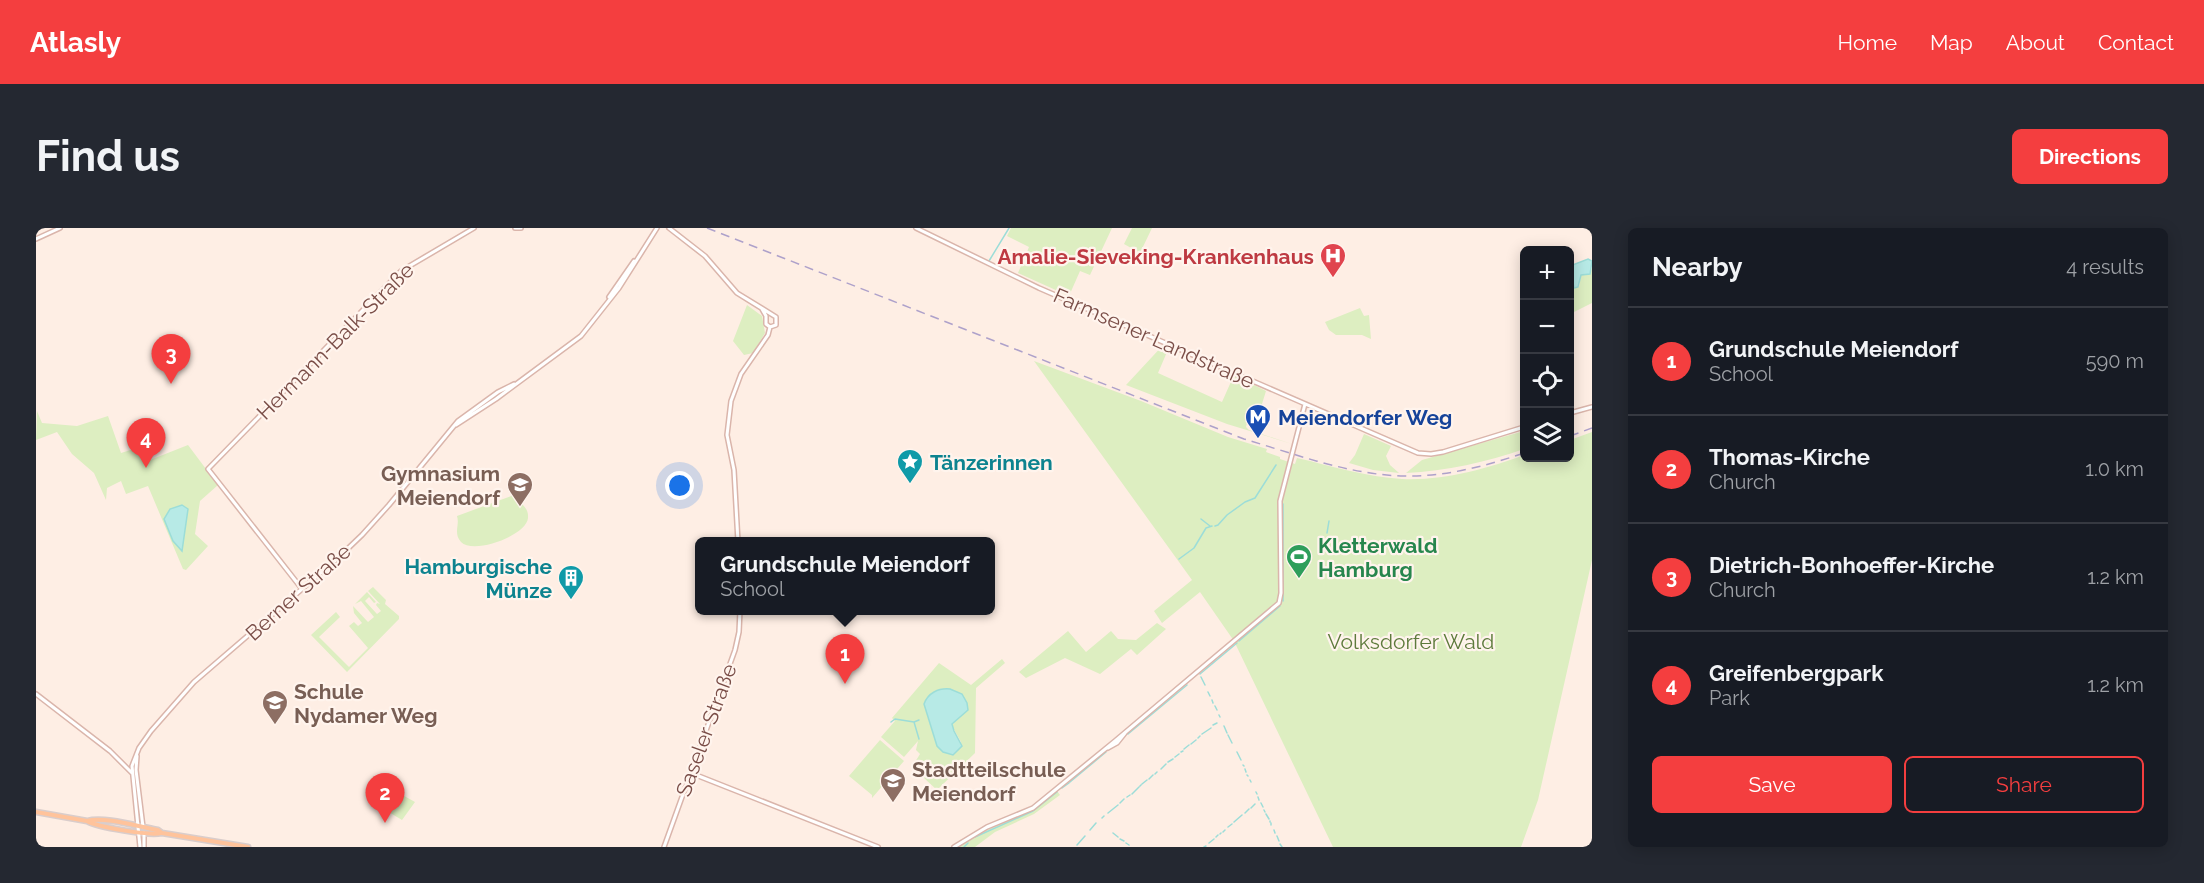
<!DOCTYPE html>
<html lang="en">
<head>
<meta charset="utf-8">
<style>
  body { margin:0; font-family:Raleway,sans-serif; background:#242831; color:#f1f3f6 }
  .controls { position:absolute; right:18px; top:18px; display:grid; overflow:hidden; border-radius:9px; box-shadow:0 3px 15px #0003 }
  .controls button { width:54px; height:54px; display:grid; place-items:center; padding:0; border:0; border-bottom:2px solid #363941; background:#171b24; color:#f1f3f6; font:30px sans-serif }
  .you { position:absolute; left:644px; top:258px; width:21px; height:21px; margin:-15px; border:4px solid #fff; border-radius:50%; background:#1a73e8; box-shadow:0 0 0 9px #1a73e833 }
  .badge { display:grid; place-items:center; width:39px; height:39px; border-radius:50%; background:#f43e3f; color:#fff; font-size:20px; font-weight:700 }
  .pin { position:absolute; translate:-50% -50px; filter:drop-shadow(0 2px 3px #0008) }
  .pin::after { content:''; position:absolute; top:32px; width:21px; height:18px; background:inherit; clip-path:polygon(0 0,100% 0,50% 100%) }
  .popup { position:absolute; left:659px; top:309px; width:300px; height:78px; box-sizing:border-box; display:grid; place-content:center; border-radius:9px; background:#171b24; filter:drop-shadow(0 2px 4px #0005); font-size:20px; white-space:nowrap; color:#9ea1a6 }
  .popup b { font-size:22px; color:#f1f3f6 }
  .popup::after { content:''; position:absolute; left:50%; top:100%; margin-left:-12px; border:12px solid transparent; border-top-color:#171b24 }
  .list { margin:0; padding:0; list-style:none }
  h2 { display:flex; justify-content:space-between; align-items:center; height:78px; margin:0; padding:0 24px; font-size:26px }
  h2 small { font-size:20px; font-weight:400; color:#9ea1a6 }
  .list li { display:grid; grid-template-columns:39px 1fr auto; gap:18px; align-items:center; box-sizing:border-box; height:108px; padding:0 24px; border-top:2px solid #363941 }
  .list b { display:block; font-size:22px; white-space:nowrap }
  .list p { margin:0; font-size:20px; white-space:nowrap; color:#9ea1a6 }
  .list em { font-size:20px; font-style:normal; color:#9ea1a6 }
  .actions { display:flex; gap:12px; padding:18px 24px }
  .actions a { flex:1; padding:14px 0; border:2px solid #f43e3f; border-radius:9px; text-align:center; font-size:21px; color:#f43e3f }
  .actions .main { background:#f43e3f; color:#fff }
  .icon { flex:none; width:33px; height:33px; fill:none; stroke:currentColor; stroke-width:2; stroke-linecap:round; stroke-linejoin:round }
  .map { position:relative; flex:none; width:1556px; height:619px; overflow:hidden; border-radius:9px }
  header { display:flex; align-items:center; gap:36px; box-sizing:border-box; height:84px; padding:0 30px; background:#f43e3f; color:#fff }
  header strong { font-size:28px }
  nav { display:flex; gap:33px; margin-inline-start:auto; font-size:21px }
  .intro { display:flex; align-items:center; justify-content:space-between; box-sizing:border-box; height:144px; padding:0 36px }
  h1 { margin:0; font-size:42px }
  .button { padding:15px 27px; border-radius:9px; background:#f43e3f; color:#fff; font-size:21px; font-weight:700 }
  main { display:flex; gap:36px; padding:0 36px }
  aside { flex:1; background:#171b24; border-radius:9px; box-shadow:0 3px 15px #0003 }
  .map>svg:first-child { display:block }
  .green { fill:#ddeec1; fill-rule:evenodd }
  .water { fill:#b7eae6; stroke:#9cddd8; stroke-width:1.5 }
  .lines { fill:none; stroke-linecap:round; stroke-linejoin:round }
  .stream { stroke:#9cddd8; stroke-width:1.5 }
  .secondary-casing { stroke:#dab5ab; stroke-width:6 }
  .primary-casing { stroke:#dacdcb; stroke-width:7 }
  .secondary { stroke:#fff; stroke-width:3 }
  .primary { stroke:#ffc39b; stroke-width:4 }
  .rail { stroke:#aea1ca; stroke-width:1.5; stroke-dasharray:9 6; stroke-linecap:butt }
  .labels { text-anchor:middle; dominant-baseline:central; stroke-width:4.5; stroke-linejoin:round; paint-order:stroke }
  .health-label { font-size:21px; font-weight:bold; fill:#be3a42; stroke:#fff4ed; text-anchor:end }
  .street-label { font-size:21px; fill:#7a4d47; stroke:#fff4ed }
  .transit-label { font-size:21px; font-weight:bold; fill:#164399; stroke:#fff4ed; text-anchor:start }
  .culture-label { font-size:21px; font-weight:bold; fill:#0d838f; stroke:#fff4ed; text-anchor:start }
  .education-label { font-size:21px; font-weight:bold; fill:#785e54; stroke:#fff4ed; text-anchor:start }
  .leisure-label { font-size:21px; font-weight:bold; fill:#27864d; stroke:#fff4ed; text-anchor:start }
  .park-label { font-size:21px; fill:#5d7a3b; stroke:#fff4ed }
</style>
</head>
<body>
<header>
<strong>Atlasly</strong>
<nav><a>Home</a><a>Map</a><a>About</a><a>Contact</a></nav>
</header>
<div class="intro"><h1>Find us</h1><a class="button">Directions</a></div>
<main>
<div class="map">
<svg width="1556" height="619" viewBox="0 0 1556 619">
  <rect width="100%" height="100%" fill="#feeee4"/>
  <path class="green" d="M 975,0 L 1076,0 L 1054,47 L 1044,43 L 1033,68 L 982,45 L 993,19 L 971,8 Z
    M 1096,0 L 1116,0 L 1104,25 L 1088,16 Z
    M 1556,40 L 1556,75 L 1536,85 L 1534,80 L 1534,44 L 1538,55 L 1537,58 L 1543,59 L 1545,47 L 1554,46 Z
    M 711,77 L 726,88 L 729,105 L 717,125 L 708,127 L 697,113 Z
    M 1324,80 L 1328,88 L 1333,87 L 1335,111 L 1326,107 L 1300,107 L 1293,102 L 1289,94 Z
    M 1129,115 L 1134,117 L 1122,145 L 1186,174 L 1198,147 L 1230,163 L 1221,192 L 1212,191 L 1210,199 L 1213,202 L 1256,216 L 1191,196 L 1090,157 Z
    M 998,133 L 1105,173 L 1192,209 L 1231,221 L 1230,224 L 1244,229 L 1244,231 L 1259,236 L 1261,230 C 1296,238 1330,249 1366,251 C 1406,253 1451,241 1488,227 L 1488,230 L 1534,230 L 1534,212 L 1556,204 L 1556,332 L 1502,572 L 1485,619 L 1297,619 L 1198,413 L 1164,364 L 1126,395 L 1118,383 L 1156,352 Z
    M 1,183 L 6,195 L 41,198 L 72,188 L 85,225 L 101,220 L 105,232 L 109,234 L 152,217 L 182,257 L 164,273 L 159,306 L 172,318 L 150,342 L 147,341 L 112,258 L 90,266 L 85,253 L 71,260 L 70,272 L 58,245 L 36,226 L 21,204 L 0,212 Z
    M 1488,203 L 1488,221 C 1451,234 1410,243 1370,245 L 1386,232 Z
    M 1328,206 L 1355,218 L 1350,228 L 1354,237 L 1363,245 L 1337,242 L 1313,235 L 1319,227 Z
    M 478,267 C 482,276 493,277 492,290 C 491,307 438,327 425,314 C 417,305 424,297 421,288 Z
    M 337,359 L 350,372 L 349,376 L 363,388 L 363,391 L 311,444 L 275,407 L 300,384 L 304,389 L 283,409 L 313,439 L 332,420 L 313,398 L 318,394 L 322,398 L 326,395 L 318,385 L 317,378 L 332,394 L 338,389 L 325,373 L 319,376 L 331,364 L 340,374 L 338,375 L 333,369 L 329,373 L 341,386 L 345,383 L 340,377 L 341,375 L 344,376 L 332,363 Z
    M 1121,395 L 1130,401 L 1101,427 L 1095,421 L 1064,446 L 1029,430 L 990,450 L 983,444 L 1032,403 L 1050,424 L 1075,403 L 1082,411 L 1100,412 Z
    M 966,431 L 969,435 L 940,460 L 939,525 L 901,562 L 876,539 L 884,526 L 880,522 L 882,513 L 868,529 L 845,509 L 859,493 L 856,490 L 903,435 L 935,457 ZM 924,467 L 930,483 L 919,492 L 916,498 L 925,514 L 919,525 L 912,525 L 901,518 L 888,476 Z
    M 844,512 L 868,533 L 836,570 L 836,567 L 813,548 Z
    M 1021,563 L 1024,567 L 998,586 L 959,604 L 939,619 L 921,619 L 953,601 L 995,583 Z
    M 361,564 L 379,574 L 366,592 L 341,577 Z"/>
  <path class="water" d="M 1552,31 L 1556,33 L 1554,46 L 1545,47 L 1542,59 L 1538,60 L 1534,38 Z
    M 146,277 L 152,281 L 146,323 L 137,313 L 128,291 L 134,281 Z
    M 914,461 L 926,466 L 931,475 L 932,482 L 916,496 L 918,503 L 926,518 L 917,527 L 907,524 L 901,518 L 888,476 C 892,465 902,460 914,461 Z"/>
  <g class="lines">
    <path class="stream" d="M 953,33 L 973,0
      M 1247,276 L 1247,373
      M 1165,291 L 1174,298
      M 1179,298 L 1182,297 L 1191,287 L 1209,274 L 1219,270 L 1240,237
      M 1291,305 L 1293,293
      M 1143,331 L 1158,320 L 1170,300 L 1176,298
      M 1203,413 L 1244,378
      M 1164,446 L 1201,415
      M 1165,449 L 1169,457
      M 1172,464 L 1174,468
      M 1176,472 L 1177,475
      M 1179,478 L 1181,482
      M 1183,487 L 1184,489
      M 883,492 L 878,494 L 883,511
      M 855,494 L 859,491 L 878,494
      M 1177,497 L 1181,495
      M 1188,498 L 1191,505
      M 1092,506 L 1151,457
      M 1166,506 L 1175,500
      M 1192,507 L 1196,515
      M 1162,510 L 1164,508
      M 1155,516 L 1160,512
      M 1148,521 L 1153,517
      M 1145,524 L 1147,523
      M 1201,524 L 1205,532
      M 1139,529 L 1143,526
      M 1132,534 L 1137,531
      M 1207,537 L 1208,538
      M 1125,541 L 1130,536
      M 1209,541 L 1210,544
      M 1119,546 L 1121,544
      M 1211,547 L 1212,548
      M 1113,551 L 1117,547
      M 1214,552 L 1215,554
      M 1034,554 L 1070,524
      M 1106,556 L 1111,552
      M 1104,558 L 1105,557
      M 1026,560 L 1033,555
      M 1220,564 L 1221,566
      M 1096,566 L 1103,559
      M 1091,569 L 1094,567
      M 1222,569 L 1223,572
      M 1084,575 L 1088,571
      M 1225,575 L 1227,579
      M 1215,580 L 1219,576
      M 1228,582 L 1229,584
      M 1072,585 L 1082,577
      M 1209,585 L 1213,581
      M 1230,586 L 1233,591
      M 1066,590 L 1068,588
      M 1234,593 L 1234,594
      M 1198,594 L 1206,587
      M 1235,595 L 1235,597
      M 1192,599 L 1196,596
      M 1054,602 L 1060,595
      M 1238,602 L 1239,605
      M 1187,604 L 1189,602
      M 1077,605 L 1082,609
      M 1184,606 L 1185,605
      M 1241,608 L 1243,613
      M 939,609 L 997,583 L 1021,564
      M 1180,609 L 1182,607
      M 1084,611 L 1088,613
      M 1090,615 L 1093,617
      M 1173,615 L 1178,611
      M 1244,616 L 1246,619
      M 1041,617 L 1049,608
      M 928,619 L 932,615
      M 1168,619 L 1170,618"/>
    <defs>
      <path id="secondary" d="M 479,0 L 485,0
        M 633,0 L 669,28 L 701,65 L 740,89 L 740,97 L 734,99
        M 880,0 L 1003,60 L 1382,225 L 1395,226 L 1407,224 L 1488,199
        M 0,11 L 24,0
        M 573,69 L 598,33
        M 726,81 L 730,88 L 730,96 L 734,99
        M 1534,185 L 1556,179
        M 420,197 L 460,171 L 545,108 L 583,60 L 621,0
        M 702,314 L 698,242 L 691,207 L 695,173 L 705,146 L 732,107 L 734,99
        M 266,361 L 172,241 L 365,43 L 438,0
        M 0,466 L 74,523 L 96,545
        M 1072,520 L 1081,515 L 1089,505
        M 101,528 L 100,542 L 107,599
        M 655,545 L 842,619
        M 108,605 L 108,619
        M 104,619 L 96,538 L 103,520 L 115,503 L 158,454 L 302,330 L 326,307 L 353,277 L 422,193 L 462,164 L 478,156
        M 628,619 L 699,422 L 703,404 L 704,382
        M 918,619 L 951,599 L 997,580 L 1079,513 L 1243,375 L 1245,365 L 1244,273 L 1269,176"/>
      <path id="primary" d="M 0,584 L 51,593 C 61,599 114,608 125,605
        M 51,593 C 69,588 103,599 122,602 L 126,605 L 212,619"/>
    </defs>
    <use href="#secondary" class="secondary-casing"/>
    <use href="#primary" class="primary-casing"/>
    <use href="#secondary" class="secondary"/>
    <use href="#primary" class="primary"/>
    <path class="rail" d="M 671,0 L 1208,211 C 1259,226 1314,247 1368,248 C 1409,249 1450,238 1488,225
      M 1534,208 L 1556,200"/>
  </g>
  <defs>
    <symbol id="hospital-pin" viewBox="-11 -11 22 30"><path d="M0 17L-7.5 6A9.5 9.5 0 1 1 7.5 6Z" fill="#e0444e" stroke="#fff4ed"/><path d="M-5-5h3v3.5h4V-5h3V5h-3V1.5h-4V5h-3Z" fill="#fff"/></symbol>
    <symbol id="metro-pin" viewBox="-11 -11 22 30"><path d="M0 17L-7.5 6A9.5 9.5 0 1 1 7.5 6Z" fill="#1a4fb4" stroke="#fff4ed"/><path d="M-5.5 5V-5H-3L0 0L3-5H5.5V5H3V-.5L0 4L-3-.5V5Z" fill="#fff"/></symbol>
    <symbol id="sight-pin" viewBox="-11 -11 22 30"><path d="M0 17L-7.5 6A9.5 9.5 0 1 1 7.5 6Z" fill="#0f9aa8" stroke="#fff4ed"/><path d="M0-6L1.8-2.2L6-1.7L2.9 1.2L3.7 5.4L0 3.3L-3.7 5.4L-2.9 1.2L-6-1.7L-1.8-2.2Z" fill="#fff"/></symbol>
    <symbol id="school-pin" viewBox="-11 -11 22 30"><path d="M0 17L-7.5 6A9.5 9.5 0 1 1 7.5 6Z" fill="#8d6e63" stroke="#fff4ed"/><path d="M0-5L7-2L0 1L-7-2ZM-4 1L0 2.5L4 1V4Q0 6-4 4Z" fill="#fff"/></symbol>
    <symbol id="stadium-pin" viewBox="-11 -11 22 30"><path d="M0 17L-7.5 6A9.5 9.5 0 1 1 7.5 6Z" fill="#2e9e5b" stroke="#fff4ed"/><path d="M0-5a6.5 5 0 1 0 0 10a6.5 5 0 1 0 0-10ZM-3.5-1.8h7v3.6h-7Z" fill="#fff"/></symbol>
    <symbol id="building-pin" viewBox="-11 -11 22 30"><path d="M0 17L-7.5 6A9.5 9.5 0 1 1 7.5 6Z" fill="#0f9aa8" stroke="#fff4ed"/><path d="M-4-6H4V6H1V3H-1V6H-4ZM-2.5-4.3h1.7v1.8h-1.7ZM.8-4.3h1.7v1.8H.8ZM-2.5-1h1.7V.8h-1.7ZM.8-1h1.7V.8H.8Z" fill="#fff"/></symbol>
  </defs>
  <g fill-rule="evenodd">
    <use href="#hospital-pin" x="1282" y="13" width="30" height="40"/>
    <use href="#metro-pin" x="1207" y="174" width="30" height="40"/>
    <use href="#sight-pin" x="859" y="219" width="30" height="40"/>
    <use href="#school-pin" x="469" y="242" width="30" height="40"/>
    <use href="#stadium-pin" x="1248" y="314" width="30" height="40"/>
    <use href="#building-pin" x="520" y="335" width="30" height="40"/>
    <use href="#school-pin" x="224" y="460" width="30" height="40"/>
    <use href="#school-pin" x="842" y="538" width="30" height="40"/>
  </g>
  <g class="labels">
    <g class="health-label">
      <text x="1278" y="28">Amalie-Sieveking-Krankenhaus</text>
    </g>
    <g class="street-label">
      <text transform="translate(1118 110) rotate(24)">Farmsener Landstraße</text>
      <text transform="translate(299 113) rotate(-45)">Hermann-Balk-Straße</text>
      <text transform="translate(262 364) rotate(-42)">Berner Straße</text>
      <text transform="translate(670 502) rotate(-70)">Saseler Straße</text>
    </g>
    <g class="transit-label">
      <text x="1242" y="189">Meiendorfer Weg</text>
    </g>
    <g class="culture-label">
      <text x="894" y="234">Tänzerinnen</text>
      <text x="516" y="338" text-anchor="end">Hamburgische<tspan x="516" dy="24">Münze</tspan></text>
    </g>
    <g class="education-label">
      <text x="464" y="245" text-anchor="end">Gymnasium<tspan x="464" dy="24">Meiendorf</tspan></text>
      <text x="258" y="463">Schule<tspan x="258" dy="24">Nydamer Weg</tspan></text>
      <text x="876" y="541">Stadtteilschule<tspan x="876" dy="24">Meiendorf</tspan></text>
    </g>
    <g class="leisure-label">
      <text x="1282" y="317">Kletterwald<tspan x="1282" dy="24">Hamburg</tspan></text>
    </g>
    <g class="park-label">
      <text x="1375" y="413">Volksdorfer Wald</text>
    </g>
  </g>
</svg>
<div class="controls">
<button>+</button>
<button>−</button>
<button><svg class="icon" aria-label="locate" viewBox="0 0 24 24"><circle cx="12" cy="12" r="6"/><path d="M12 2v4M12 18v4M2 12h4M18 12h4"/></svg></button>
<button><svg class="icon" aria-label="layers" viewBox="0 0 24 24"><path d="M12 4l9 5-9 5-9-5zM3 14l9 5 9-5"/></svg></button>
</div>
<div class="you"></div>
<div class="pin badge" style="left:809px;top:456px">1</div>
<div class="popup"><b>Grundschule Meiendorf</b>School</div>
<div class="pin badge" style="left:349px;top:595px">2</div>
<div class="pin badge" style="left:135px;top:156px">3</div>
<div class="pin badge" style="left:110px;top:240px">4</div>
</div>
<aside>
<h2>Nearby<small>4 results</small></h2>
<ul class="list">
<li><span class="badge">1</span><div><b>Grundschule Meiendorf</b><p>School</p></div><em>590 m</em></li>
<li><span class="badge">2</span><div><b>Thomas-Kirche</b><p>Church</p></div><em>1.0 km</em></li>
<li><span class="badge">3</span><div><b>Dietrich-Bonhoeffer-Kirche</b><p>Church</p></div><em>1.2 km</em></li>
<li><span class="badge">4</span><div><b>Greifenbergpark</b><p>Park</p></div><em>1.2 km</em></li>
</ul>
<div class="actions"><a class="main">Save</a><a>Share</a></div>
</aside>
</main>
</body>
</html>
